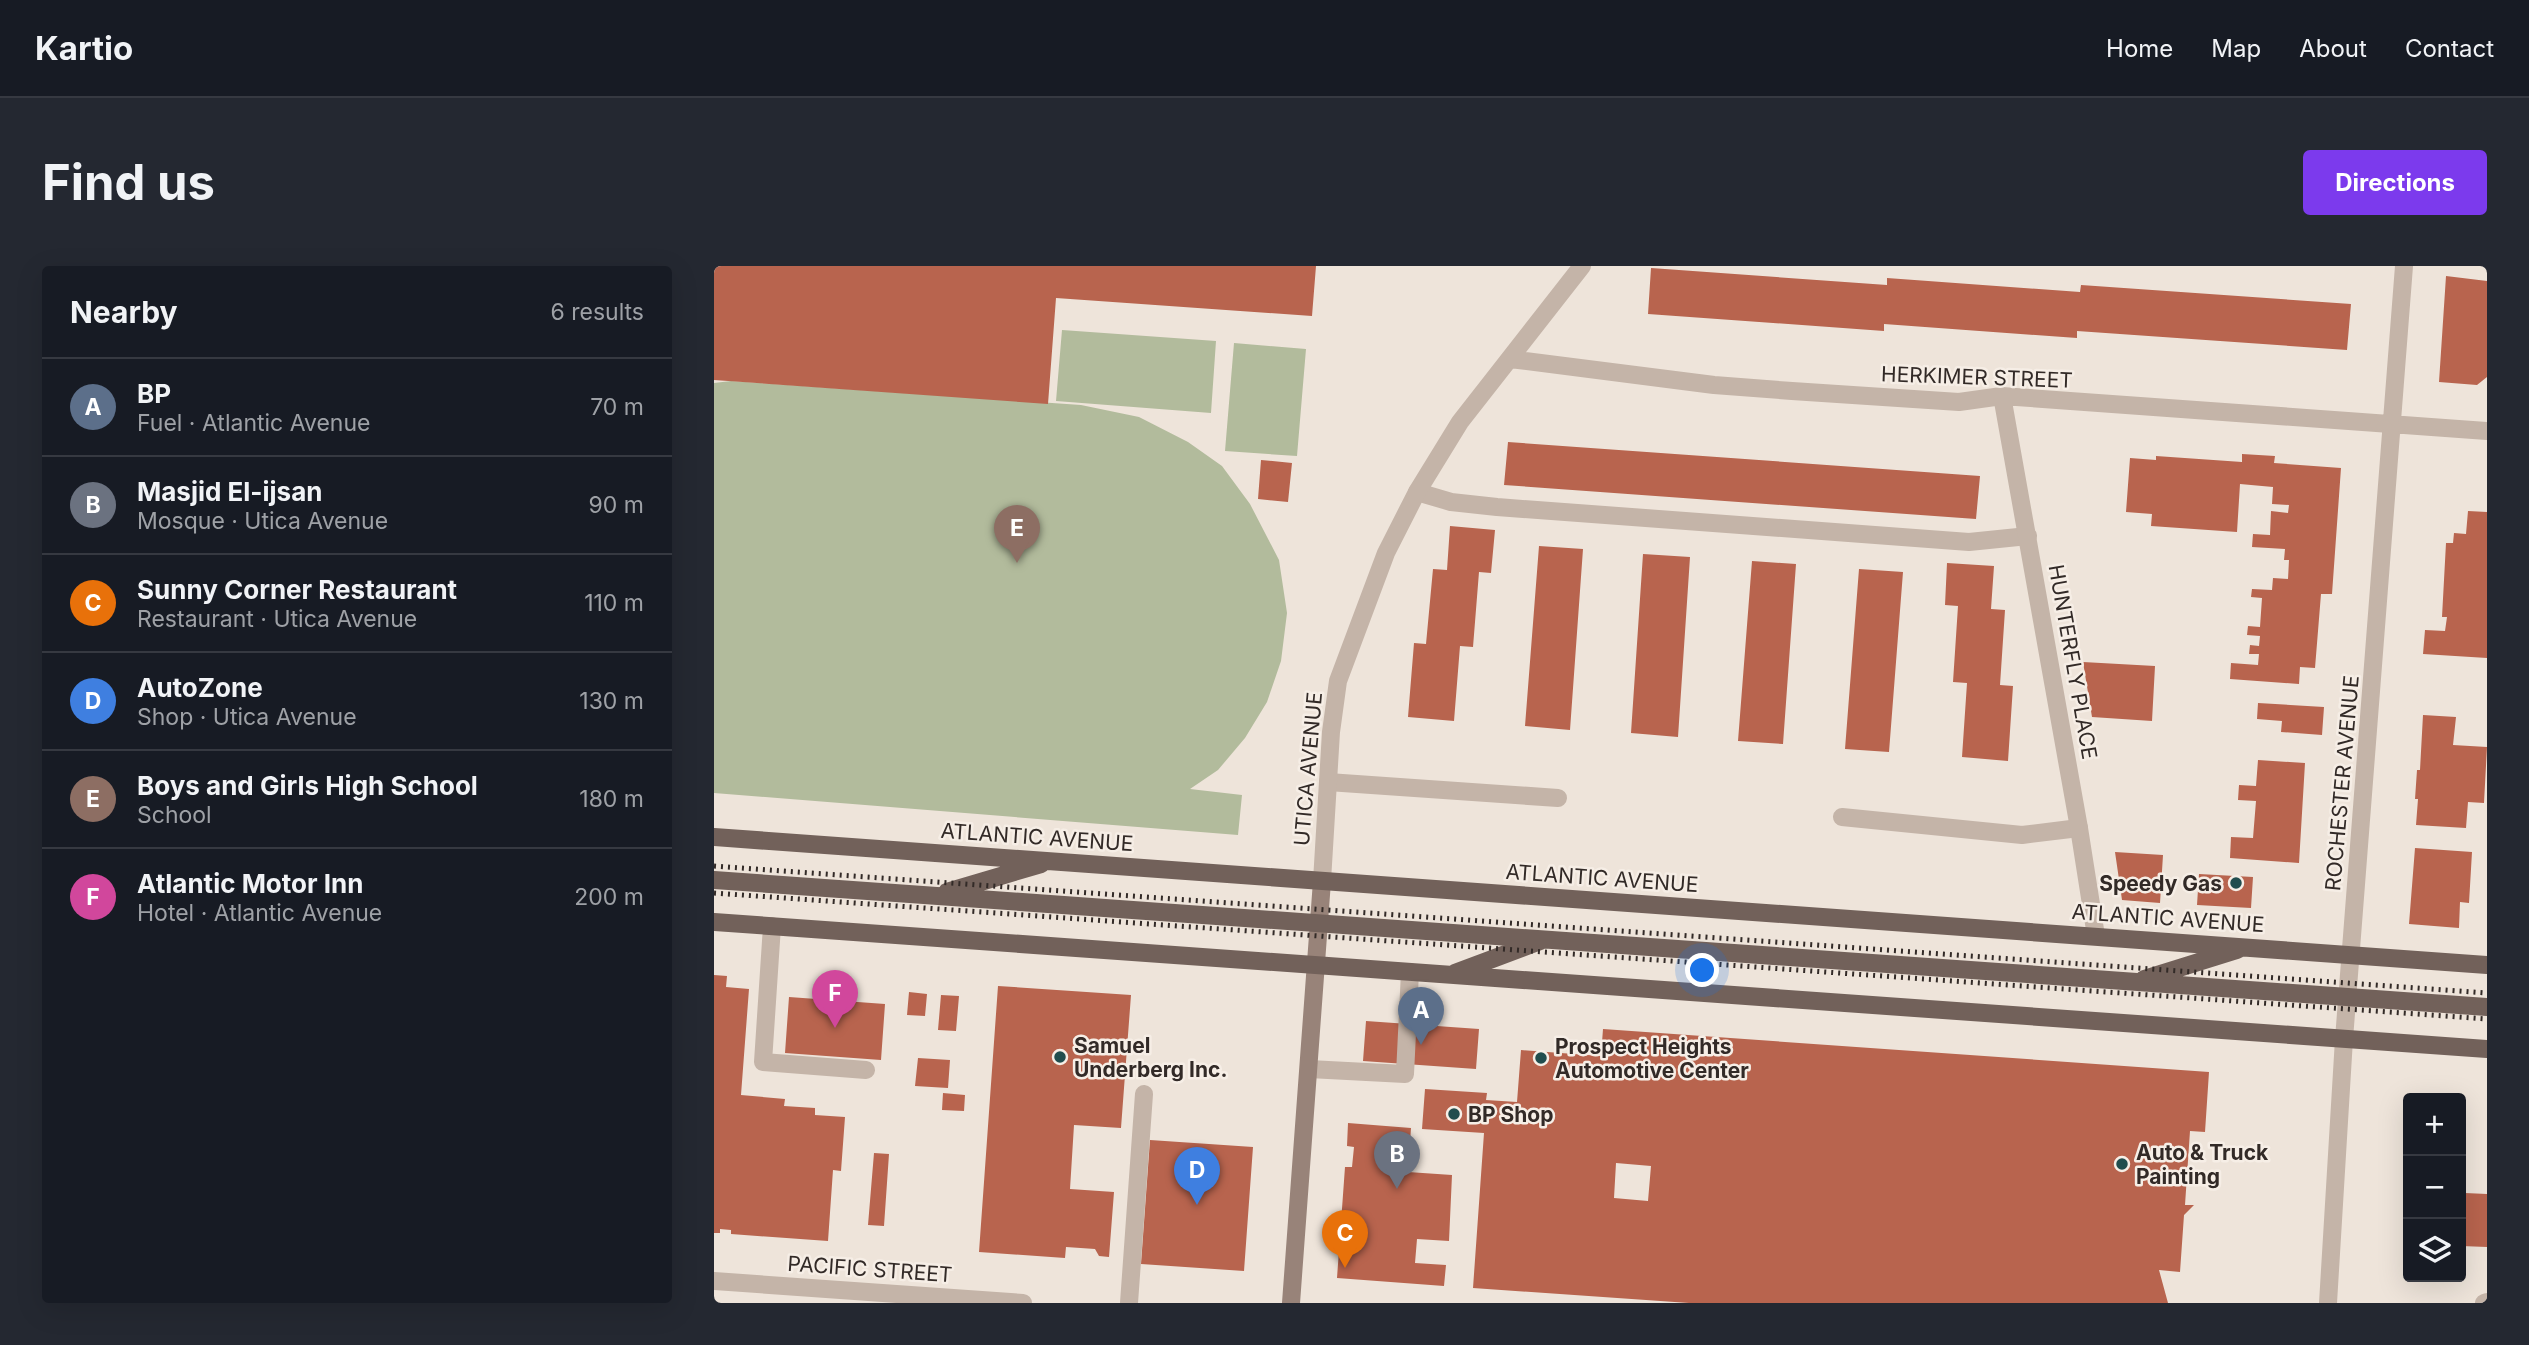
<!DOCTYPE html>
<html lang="en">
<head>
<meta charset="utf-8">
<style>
  body { margin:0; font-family:Inter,sans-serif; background:#242831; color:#f1f3f6 }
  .controls { position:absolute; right:21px; bottom:21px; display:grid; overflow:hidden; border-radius:7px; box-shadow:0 7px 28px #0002 }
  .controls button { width:63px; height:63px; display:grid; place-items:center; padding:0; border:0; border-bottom:2px solid #363941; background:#171b24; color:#f1f3f6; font:35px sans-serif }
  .you { position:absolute; left:989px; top:705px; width:24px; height:24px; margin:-18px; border:5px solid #fff; border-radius:50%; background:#1a73e8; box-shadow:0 0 0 10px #1a73e833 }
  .badge { display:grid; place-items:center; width:46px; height:46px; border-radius:50%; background:#7c3aed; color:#fff; font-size:23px; font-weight:700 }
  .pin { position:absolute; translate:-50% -58px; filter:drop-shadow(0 2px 4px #0008) }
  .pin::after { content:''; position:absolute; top:37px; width:24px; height:21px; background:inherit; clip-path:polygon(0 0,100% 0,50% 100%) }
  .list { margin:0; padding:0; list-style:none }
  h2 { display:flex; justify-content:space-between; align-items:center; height:91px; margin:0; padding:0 28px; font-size:30px }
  h2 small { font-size:23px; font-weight:400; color:#9ea1a6 }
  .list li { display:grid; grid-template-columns:46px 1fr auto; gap:21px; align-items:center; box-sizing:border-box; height:98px; padding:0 28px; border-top:2px solid #363941 }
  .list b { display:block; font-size:26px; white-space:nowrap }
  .list p { margin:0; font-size:23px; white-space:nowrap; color:#9ea1a6 }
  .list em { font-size:23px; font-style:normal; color:#9ea1a6 }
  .icon { flex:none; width:38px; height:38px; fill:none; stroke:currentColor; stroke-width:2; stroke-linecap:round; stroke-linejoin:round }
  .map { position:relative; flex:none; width:1773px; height:1037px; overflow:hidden; border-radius:7px }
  header { display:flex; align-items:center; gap:42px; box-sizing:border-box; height:98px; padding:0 35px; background:#171b24; border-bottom:2px solid #363941 }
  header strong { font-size:33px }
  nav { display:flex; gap:38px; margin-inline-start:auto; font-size:24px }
  .intro { display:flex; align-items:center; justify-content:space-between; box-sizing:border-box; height:168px; padding:0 42px }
  h1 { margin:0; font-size:49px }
  .button { padding:18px 32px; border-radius:7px; background:#7c3aed; color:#fff; font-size:24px; font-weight:700 }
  main { display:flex; gap:42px; padding:0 42px }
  aside { flex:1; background:#171b24; border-radius:7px; box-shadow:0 7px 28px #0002 }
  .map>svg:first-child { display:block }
  .green { fill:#b2bb9c }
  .building { fill:#b8644e; fill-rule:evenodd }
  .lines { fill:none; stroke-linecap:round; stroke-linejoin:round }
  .lane { stroke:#c4b4a8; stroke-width:18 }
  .street { stroke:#c4b4a8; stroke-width:18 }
  .secondary { stroke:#988379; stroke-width:18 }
  .primary { stroke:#72615a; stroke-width:18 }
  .rail { stroke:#322a27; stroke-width:5; stroke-dasharray:2 5; stroke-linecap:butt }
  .poi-dot { fill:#214d4e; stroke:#f6eee6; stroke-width:2.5 }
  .labels { text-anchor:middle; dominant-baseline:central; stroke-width:5; stroke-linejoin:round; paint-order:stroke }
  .street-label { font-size:21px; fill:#322a27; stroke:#f6eee6 }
  .poi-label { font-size:21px; font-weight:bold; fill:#322a27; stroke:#f6eee6; text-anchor:start }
</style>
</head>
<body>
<header>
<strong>Kartio</strong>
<nav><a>Home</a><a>Map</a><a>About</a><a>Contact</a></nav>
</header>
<div class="intro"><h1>Find us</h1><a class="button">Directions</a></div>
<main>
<aside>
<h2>Nearby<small>6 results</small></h2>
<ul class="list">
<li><span class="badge" style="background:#5c6f8a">A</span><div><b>BP</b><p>Fuel · Atlantic Avenue</p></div><em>70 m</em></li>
<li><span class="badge" style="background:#6b7280">B</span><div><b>Masjid El-ijsan</b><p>Mosque · Utica Avenue</p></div><em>90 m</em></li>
<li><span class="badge" style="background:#e8710a">C</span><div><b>Sunny Corner Restaurant</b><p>Restaurant · Utica Avenue</p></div><em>110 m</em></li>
<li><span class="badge" style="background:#3f7fe0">D</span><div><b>AutoZone</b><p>Shop · Utica Avenue</p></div><em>130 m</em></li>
<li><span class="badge" style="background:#8d6e63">E</span><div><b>Boys and Girls High School</b><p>School</p></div><em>180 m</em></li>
<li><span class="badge" style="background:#d1479c">F</span><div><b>Atlantic Motor Inn</b><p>Hotel · Atlantic Avenue</p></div><em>200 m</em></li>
</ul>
</aside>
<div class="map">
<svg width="1773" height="1037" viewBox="0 0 1773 1037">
  <rect width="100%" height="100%" fill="#eee4da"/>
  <path class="green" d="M 348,64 L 502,75 L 497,147 L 342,135 Z
    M 520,77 L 592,83 L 583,190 L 511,185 Z
    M 17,115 L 367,139 L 425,151 L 474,176 L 508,200 L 536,238 L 565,294 L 573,347 L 567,395 L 553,436 L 531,472 L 504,504 L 476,523 L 528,529 L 524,569 L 0,527 L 0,117 Z"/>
  <path class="building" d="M 0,0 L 602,0 L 598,50 L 342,32 L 334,138 L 0,114 Z
    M 937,2 L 1173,19 L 1173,12 L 1366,26 L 1367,19 L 1637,38 L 1633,84 L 1363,65 L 1363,72 L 1170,58 L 1170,65 L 934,48 Z
    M 1732,10 L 1773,15 L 1773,111 L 1763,119 L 1725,116 Z
    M 794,176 L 1266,210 L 1262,253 L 790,219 Z
    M 1528,188 L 1561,190 L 1560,197 L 1627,202 L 1618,328 L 1607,328 L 1601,402 L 1586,401 L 1585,418 L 1516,413 L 1517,397 L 1544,399 L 1545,388 L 1535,388 L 1536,379 L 1545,380 L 1546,370 L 1533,369 L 1534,360 L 1546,361 L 1548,332 L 1537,331 L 1538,323 L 1558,324 L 1559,312 L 1574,313 L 1575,294 L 1570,294 L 1571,283 L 1538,281 L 1539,268 L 1556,269 L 1557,245 L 1574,247 L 1575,239 L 1558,238 L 1559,221 L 1526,218 L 1523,266 L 1437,260 L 1438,248 L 1412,246 L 1416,192 L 1442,194 L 1442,190 L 1528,196 Z
    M 547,194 L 578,197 L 574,236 L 544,233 Z
    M 1754,245 L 1773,246 L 1773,392 L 1709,388 L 1711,364 L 1731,365 L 1733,351 L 1728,351 L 1732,277 L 1739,277 L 1740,267 L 1752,268 Z
    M 736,260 L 781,264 L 777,307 L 765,306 L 759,381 L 746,380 L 740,455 L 694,451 L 700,377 L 712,378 L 719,303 L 733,304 Z
    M 825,280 L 869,283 L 856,464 L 811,460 Z
    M 929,288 L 976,291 L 964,471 L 917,467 Z
    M 1038,295 L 1082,298 L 1069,478 L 1024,475 Z
    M 1233,297 L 1280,300 L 1277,343 L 1291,344 L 1286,419 L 1299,420 L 1294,495 L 1248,491 L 1253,417 L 1239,416 L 1244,340 L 1231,339 Z
    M 1145,303 L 1189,306 L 1175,486 L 1131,483 Z
    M 1369,396 L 1441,400 L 1438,455 L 1378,451 Z
    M 1544,437 L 1610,441 L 1608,469 L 1567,466 L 1568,455 L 1543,453 Z
    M 1709,449 L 1742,451 L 1739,479 L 1773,481 L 1770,537 L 1754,536 L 1752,562 L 1702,559 L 1704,533 L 1701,533 L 1703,504 L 1706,504 Z
    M 1544,494 L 1591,497 L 1585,597 L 1516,592 L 1517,571 L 1539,572 L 1542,535 L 1524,534 L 1525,519 L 1542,520 Z
    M 1701,582 L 1758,586 L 1755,637 L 1746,636 L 1745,662 L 1695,658 Z
    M 1401,586 L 1449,589 L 1446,637 L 1408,634 Z
    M 1485,608 L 1539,611 L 1537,642 L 1483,639 Z
    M 0,709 L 13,710 L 12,721 L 35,723 L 27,829 L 71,833 L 70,840 L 101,842 L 101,849 L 131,851 L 127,905 L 119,904 L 114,975 L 17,968 L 17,964 L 6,963 L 6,967 L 0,967 Z
    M 284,720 L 417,729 L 407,862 L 360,859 L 356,923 L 400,926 L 395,991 L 385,990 L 381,983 L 352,981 L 351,992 L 265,986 Z
    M 195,726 L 213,728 L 211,750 L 193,749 Z
    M 227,729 L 245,730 L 242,765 L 224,764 Z
    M 75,731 L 171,738 L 167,794 L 71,787 Z
    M 652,755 L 765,763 L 762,803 L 649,795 Z
    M 889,763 L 1495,806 L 1491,866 L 1476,865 L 1471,939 L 1480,939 L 1470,949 L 1466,1006 L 1445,1004 L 1454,1037 L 975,1037 L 759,1022 L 770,867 L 708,863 L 711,823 L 773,827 L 772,834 L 803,836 L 807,784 L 887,790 ZM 902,897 L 937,900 L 934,935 L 900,932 Z
    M 204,792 L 236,794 L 234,822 L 201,820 Z
    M 229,827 L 251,829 L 250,845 L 228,844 Z
    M 634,857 L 697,862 L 694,906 L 738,909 L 735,975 L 703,973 L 701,997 L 732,999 L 730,1020 L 623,1012 L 631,901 L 638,901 L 640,881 L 633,880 Z
    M 436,874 L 539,881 L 530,1005 L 427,998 Z
    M 160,887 L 175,888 L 170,960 L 154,959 Z
    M 1751,927 L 1773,928 L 1773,981 L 1747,980 L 1747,955 L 1749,955 Z"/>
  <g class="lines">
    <path class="lane" d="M 703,226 L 737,236 L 783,241 L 1255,276 L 1314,270
      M 614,516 L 844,532
      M 1128,551 L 1308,569 L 1365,562
      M 58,660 L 49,796 L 152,804
      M 595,803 L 691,808 L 696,706
      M 415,1037 L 430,828
      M 1770,1037 L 1773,1036"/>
    <path class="street" d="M 796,93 L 1000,119 L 1078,125 L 1245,136 L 1288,130 L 1773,165
      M 1288,130 L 1365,562 L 1382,670
      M 608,615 L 617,466 L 624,415 L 672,287 L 703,226 L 746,156 L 868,0
      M 0,1015 L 309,1037
      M 1614,1037 L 1630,773 L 1690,0"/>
    <path class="secondary" d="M 577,1037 L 608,615"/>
    <path class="primary" d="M 0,571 L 1773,699
      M 0,614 L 1773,741
      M 233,626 L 327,598
      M 0,656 L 1773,783
      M 741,707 L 826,675
      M 1430,713 L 1523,684"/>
    <path class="rail" d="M 0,600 L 1773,727
      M 0,627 L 1773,753"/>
  </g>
  <g class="poi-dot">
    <circle cx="1522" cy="617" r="7"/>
    <circle cx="346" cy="791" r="7"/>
    <circle cx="827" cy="792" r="7"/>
    <circle cx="740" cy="848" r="7"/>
    <circle cx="1408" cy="898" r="7"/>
  </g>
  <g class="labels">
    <g class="street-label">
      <text transform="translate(1263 111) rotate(2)">HERKIMER STREET</text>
      <text transform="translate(1359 396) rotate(80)">HUNTERFLY PLACE</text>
      <text transform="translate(594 503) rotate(-85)">UTICA AVENUE</text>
      <text transform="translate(1628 517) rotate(-85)">ROCHESTER AVENUE</text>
      <text transform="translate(323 571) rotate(4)">ATLANTIC AVENUE</text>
      <text transform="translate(888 612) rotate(4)">ATLANTIC AVENUE</text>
      <text transform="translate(1454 652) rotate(4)">ATLANTIC AVENUE</text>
      <text transform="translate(156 1003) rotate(4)">PACIFIC STREET</text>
    </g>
    <g class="poi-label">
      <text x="1508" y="617" text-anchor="end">Speedy Gas</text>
      <text x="360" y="779">Samuel<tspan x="360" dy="24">Underberg Inc.</tspan></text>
      <text x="841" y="780">Prospect Heights<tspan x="841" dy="24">Automotive Center</tspan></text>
      <text x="754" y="848">BP Shop</text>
      <text x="1422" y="886">Auto &amp; Truck<tspan x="1422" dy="24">Painting</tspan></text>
    </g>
  </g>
</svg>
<div class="controls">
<button>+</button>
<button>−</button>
<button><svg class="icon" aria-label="layers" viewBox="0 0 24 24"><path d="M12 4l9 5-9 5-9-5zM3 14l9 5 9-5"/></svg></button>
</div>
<div class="you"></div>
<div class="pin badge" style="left:707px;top:779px;background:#5c6f8a">A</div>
<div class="pin badge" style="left:683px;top:923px;background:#6b7280">B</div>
<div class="pin badge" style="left:631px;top:1002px;background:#e8710a">C</div>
<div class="pin badge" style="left:483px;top:939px;background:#3f7fe0">D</div>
<div class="pin badge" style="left:303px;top:297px;background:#8d6e63">E</div>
<div class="pin badge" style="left:121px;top:762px;background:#d1479c">F</div>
</div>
</main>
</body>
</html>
